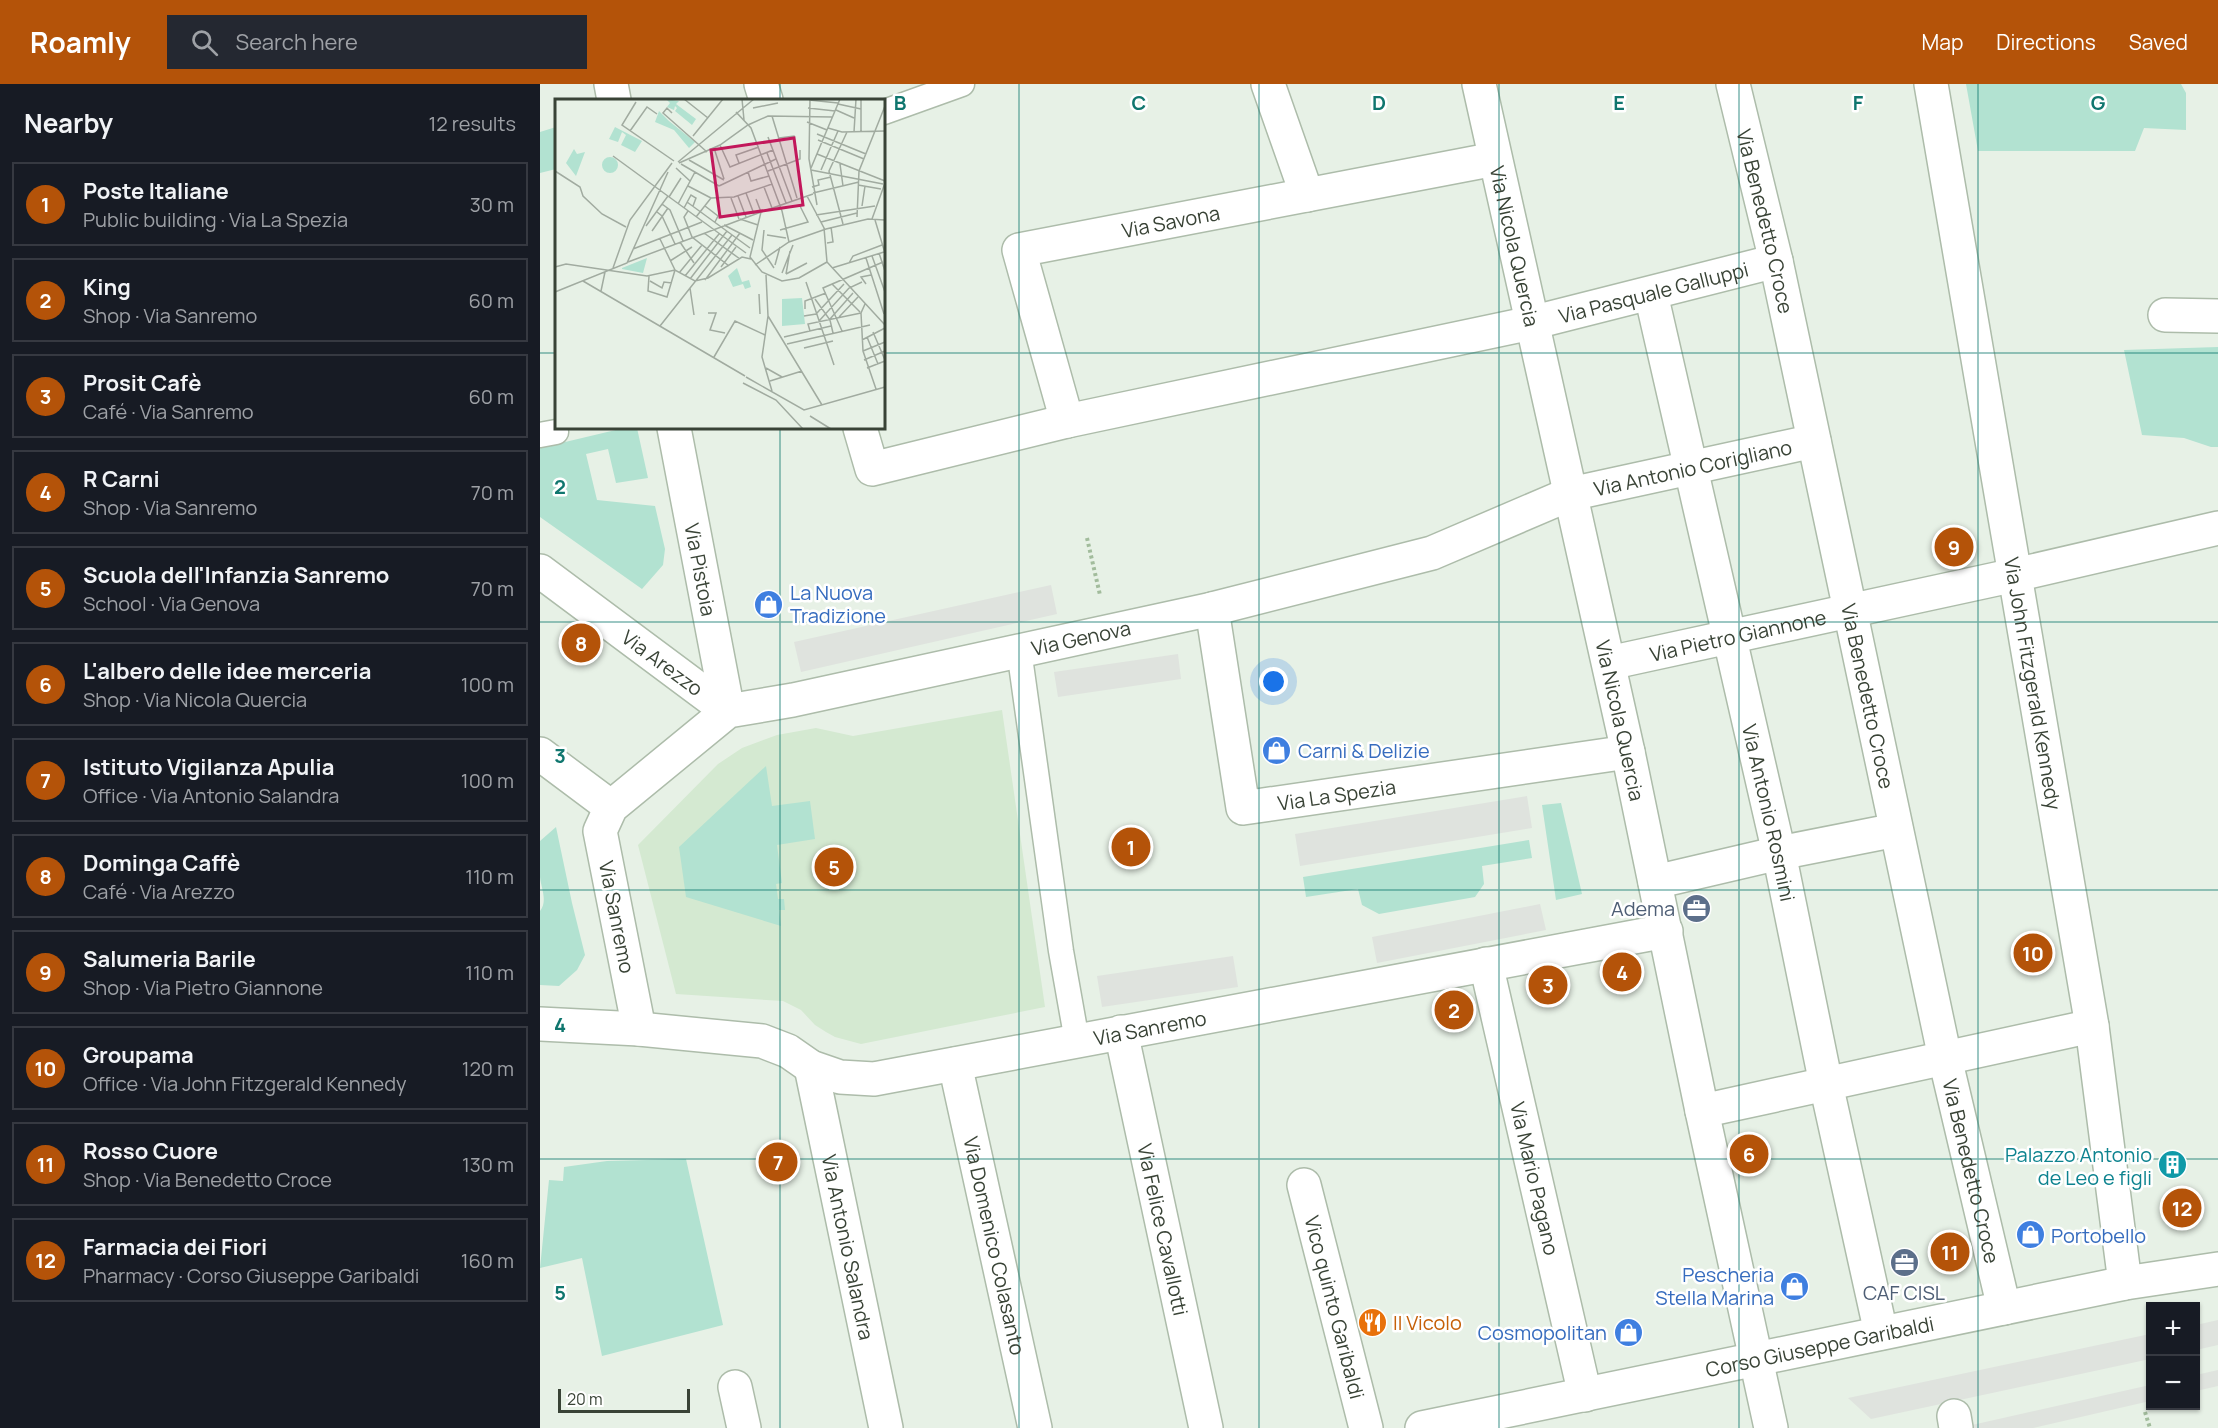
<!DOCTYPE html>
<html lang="en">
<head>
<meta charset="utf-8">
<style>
  body { margin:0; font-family:Manrope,sans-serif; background:#242831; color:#f1f3f6 }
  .controls { position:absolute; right:18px; bottom:18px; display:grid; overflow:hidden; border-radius:0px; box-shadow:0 2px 4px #0004 }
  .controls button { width:54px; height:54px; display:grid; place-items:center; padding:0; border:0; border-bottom:2px solid #363941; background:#171b24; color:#f1f3f6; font:30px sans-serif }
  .scale { position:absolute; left:18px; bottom:15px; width:132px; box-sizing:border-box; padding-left:6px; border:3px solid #394336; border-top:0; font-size:16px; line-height:21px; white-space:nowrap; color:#394336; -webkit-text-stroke:4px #fff; paint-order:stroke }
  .you { position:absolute; left:734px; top:598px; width:21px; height:21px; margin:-15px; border:4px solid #fff; border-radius:50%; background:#1a73e8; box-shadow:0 0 0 9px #1a73e833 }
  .badge { display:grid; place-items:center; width:39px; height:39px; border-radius:50%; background:#b45309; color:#fff; font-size:20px; font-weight:700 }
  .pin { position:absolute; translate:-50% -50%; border:3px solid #fff; box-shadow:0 2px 6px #0006 }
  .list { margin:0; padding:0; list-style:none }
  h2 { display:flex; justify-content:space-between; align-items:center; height:78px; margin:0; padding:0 24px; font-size:26px }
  h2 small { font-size:20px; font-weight:400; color:#9ea1a6 }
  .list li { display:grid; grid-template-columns:39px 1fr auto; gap:18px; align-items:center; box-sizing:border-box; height:84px; margin:0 12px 12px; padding:0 12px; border:2px solid #363941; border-radius:0px }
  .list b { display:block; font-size:22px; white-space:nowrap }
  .list p { margin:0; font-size:20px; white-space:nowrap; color:#9ea1a6 }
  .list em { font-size:20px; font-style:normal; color:#9ea1a6 }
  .icon { flex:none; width:33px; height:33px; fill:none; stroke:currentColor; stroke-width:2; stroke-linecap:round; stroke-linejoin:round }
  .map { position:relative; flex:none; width:1678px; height:1344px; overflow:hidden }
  header { display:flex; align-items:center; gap:36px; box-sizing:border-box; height:84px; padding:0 30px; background:#b45309; color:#fff }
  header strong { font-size:28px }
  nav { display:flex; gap:33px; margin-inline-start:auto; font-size:21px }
  .search { width:420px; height:54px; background:#242831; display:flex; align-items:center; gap:15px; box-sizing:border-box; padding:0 21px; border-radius:0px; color:#9ea1a6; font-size:22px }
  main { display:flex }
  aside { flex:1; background:#171b24 }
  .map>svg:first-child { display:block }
  .education { fill:#d4e9d1 }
  .green { fill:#b2e2d1 }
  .parking { fill:#dfe3de }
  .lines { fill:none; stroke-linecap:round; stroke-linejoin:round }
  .service-casing { stroke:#adbcaa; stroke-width:27 }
  .minor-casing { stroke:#adbcaa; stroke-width:36 }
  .tertiary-casing { stroke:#adbcaa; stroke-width:36 }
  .path { stroke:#a2bc9c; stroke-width:4; stroke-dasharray:3 3; stroke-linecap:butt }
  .service { stroke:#fff; stroke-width:24 }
  .minor { stroke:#fff; stroke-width:33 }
  .tertiary { stroke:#fff; stroke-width:33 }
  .grid { fill:none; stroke:#0f766e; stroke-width:1.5; stroke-opacity:0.55 }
  .labels { text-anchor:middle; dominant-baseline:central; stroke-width:5; stroke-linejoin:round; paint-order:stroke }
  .street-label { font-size:20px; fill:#394336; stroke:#fff }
  .shop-label { font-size:20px; fill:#366cbe; stroke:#fff; text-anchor:start }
  .service-label { font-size:20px; fill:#4e5e75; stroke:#fff; text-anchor:end }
  .culture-label { font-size:20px; fill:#0d838f; stroke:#fff; text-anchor:end }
  .food-label { font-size:20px; fill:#c56008; stroke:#fff; text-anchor:start }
  .inset-road { fill:none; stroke:#a1aba0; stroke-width:1.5 }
  .view { fill:#c2185b; fill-opacity:0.15; stroke:#c2185b; stroke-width:3 }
  .inset-edge { fill:none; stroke:#394336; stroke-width:3 }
  .grid-label { font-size:20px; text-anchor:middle; font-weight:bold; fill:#0f766e; stroke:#fff; stroke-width:5; stroke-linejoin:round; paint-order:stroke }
</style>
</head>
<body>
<header>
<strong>Roamly</strong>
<div class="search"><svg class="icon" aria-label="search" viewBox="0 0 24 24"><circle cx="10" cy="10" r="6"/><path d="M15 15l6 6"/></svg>Search here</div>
<nav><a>Map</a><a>Directions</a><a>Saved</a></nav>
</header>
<main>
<aside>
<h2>Nearby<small>12 results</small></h2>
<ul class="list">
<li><span class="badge">1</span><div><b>Poste Italiane</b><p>Public building · Via La Spezia</p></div><em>30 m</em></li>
<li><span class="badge">2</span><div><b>King</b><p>Shop · Via Sanremo</p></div><em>60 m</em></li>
<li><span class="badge">3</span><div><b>Prosit Cafè</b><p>Café · Via Sanremo</p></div><em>60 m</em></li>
<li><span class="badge">4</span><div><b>R Carni</b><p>Shop · Via Sanremo</p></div><em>70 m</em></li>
<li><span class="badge">5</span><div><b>Scuola dell'Infanzia Sanremo</b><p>School · Via Genova</p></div><em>70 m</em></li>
<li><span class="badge">6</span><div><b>L'albero delle idee merceria</b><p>Shop · Via Nicola Quercia</p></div><em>100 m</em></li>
<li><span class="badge">7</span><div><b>Istituto Vigilanza Apulia</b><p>Office · Via Antonio Salandra</p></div><em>100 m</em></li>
<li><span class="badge">8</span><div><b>Dominga Caffè</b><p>Café · Via Arezzo</p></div><em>110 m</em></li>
<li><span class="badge">9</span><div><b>Salumeria Barile</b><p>Shop · Via Pietro Giannone</p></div><em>110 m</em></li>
<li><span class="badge">10</span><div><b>Groupama</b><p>Office · Via John Fitzgerald Kennedy</p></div><em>120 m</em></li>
<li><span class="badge">11</span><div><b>Rosso Cuore</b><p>Shop · Via Benedetto Croce</p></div><em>130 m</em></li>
<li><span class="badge">12</span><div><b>Farmacia dei Fiori</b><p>Pharmacy · Corso Giuseppe Garibaldi</p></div><em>160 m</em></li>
</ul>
</aside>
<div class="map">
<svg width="1678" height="1344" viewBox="0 0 1678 1344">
  <rect width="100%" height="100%" fill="#e7f1e6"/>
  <path class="education" d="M 462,626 L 505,923 L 321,960 L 295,953 L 286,948 L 275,941 L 261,926 L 243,917 L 136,910 L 98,761 L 178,680 L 202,664 L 237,651 L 276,644 L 313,652 Z"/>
  <path class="green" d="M 1426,0 L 1641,0 L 1646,9 L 1646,46 L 1604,44 L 1595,67 L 1438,67 Z
    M 16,43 L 16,85 L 0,89 L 0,48 Z
    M 1678,263 L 1678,363 L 1671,363 L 1644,354 L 1602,351 L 1584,266 Z
    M 84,344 L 97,344 L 108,394 L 76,399 L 68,365 L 46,370 L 57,416 L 115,422 L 125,465 L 123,481 L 102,505 L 0,433 L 0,364 Z
    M 226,682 L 232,722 L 270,717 L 275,755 L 237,761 L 242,799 L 236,800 L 238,815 L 244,815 L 245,826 L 239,826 L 241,842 L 146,813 L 139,763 Z
    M 1021,719 L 1042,810 L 1016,816 L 1002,721 Z
    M 16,743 L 32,819 L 45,871 L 37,886 L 19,902 L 0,901 L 0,827 C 8,817 1,804 0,793 C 0,781 0,769 0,757 Z
    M 989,756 L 992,774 L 942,782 L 944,800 L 935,813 L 839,830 L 822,821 L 818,805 L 766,813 L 763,793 Z
    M 146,1075 L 183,1241 L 62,1272 L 42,1174 L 0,1184 L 9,1096 L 23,1097 L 24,1083 L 67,1077 Z"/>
  <path class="parking" d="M 511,501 L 517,530 L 261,588 L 254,558 Z
    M 638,570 L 641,595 L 518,613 L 514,588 Z
    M 987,712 L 992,744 L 760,782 L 755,750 Z
    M 1000,820 L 1006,846 L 837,879 L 832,853 Z
    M 693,872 L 698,903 L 562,923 L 557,892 Z
    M 1678,1236 L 1678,1261 L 1656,1266 L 1656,1241 Z
    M 1610,1250 L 1610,1275 L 1331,1335 L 1308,1314 Z
    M 1678,1286 L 1678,1302 L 1656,1307 L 1656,1291 Z
    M 1610,1301 L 1610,1317 L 1493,1344 L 1433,1344 L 1432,1341 Z"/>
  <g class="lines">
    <defs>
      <path id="service" d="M 344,28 L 422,0
        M 0,351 L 16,348
        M 479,566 L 521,867 L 537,957"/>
      <g id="minor">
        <path d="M 71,0 L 74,16"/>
        <path d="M 221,0 L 226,16"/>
        <path d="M 728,0 L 767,111"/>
        <path id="s1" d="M 939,0 L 1088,668 L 1162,1027 L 1231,1344"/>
        <path id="s2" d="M 1193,0 L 1236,177 L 1405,974 L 1464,1224"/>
        <path id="s3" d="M 1391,0 L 1552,942 L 1585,1199"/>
        <path id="s4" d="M 1111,210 L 1239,769 L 1286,1000 L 1341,1249"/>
        <path d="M 1625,231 L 1678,232"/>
        <path id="s5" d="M 527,337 L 479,166 L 955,75"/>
        <path id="s6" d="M 134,344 L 188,627"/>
        <path id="s7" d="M 320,344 L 332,385 L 527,337 L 991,239 L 1236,177"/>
        <path id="s8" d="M 0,487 L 188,627"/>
        <path id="s9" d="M 672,525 L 703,724 L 1088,668"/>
        <path id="s10" d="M 1069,579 L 1475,491 L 1678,444"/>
        <path d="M 0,670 L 71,723"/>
        <path d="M 1115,798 L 1239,769 L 1356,746"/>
        <path id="s11" d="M 946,880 L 1045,1311"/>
        <path id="s12" d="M 0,940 L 99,945 L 222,957 L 248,967 L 271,983 L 300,993 L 334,995 L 1126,847"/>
        <path id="s13" d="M 99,945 L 60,747 L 71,723 L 188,627 L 253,616 L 672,525 L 892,469 L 1030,410 L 1274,357"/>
        <path id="s14" d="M 581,948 L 666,1344"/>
        <path id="s15" d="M 415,980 L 495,1344"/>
        <path id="s16" d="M 271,983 L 346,1344"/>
        <path d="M 1162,1027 L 1552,942"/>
        <path id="s17" d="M 764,1101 L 826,1344"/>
        <path d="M 195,1303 L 204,1344"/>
        <path d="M 1414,1332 L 1416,1344"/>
      </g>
      <g id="tertiary">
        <path id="s18" d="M 882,1344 L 1585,1199 L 1678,1185"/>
      </g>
    </defs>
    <use href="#service" class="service-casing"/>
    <use href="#minor" class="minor-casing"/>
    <use href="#tertiary" class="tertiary-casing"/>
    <path class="path" d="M 547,454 L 560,511
      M 1605,1328 L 1610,1344"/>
    <use href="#service" class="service"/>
    <use href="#minor" class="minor"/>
    <use href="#tertiary" class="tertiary"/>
  </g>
  <path class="grid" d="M 240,0 L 240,16M 479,0 L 479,1344M 719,0 L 719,1344M 959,0 L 959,1344M 1199,0 L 1199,1344M 1438,0 L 1438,1344M 0,269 L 16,269M 344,269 L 1678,269M 240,344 L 240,1344M 0,538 L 1678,538M 0,806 L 1678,806M 0,1075 L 1678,1075"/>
  <defs>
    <symbol id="shop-disc" viewBox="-11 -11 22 22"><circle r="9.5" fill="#3f7fe0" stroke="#fff"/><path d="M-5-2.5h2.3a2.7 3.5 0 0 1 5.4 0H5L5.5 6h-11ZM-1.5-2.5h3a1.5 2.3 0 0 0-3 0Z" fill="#fff"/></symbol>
    <symbol id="office-disc" viewBox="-11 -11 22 22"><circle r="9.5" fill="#5c6f8a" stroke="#fff"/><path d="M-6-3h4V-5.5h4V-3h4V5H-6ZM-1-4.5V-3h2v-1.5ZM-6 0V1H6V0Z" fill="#fff"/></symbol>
    <symbol id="building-disc" viewBox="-11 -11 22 22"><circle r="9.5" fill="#0f9aa8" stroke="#fff"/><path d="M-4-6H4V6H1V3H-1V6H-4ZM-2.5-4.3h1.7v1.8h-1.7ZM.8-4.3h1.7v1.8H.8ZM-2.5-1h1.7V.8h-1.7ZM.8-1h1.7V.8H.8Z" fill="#fff"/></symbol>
    <symbol id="restaurant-disc" viewBox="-11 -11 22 22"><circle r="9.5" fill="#e8710a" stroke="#fff"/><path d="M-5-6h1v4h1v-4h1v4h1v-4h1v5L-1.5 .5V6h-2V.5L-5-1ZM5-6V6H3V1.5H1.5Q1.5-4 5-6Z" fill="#fff"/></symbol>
  </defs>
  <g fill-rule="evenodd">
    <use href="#shop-disc" x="212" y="504" width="33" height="33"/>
    <use href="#shop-disc" x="720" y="650" width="33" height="33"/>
    <use href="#office-disc" x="1140" y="808" width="33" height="33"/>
    <use href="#building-disc" x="1616" y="1064" width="33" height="33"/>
    <use href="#shop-disc" x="1474" y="1134" width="33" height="33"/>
    <use href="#office-disc" x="1348" y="1162" width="33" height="33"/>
    <use href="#shop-disc" x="1238" y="1186" width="33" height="33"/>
    <use href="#restaurant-disc" x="816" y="1222" width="33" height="33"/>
    <use href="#shop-disc" x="1072" y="1232" width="33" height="33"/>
  </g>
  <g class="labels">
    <g class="street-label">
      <text stroke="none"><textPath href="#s5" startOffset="332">Via Savona</textPath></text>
      <text stroke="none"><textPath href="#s2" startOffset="141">Via Benedetto Croce</textPath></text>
      <text stroke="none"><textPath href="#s1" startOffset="166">Via Nicola Quercia</textPath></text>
      <text stroke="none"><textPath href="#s7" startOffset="844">Via Pasquale Galluppi</textPath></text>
      <text stroke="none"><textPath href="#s13" startOffset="1377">Via Antonio Corigliano</textPath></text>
      <text stroke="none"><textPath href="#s6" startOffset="144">Via Pistoia</textPath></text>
      <text stroke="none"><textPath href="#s10" startOffset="132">Via Pietro Giannone</textPath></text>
      <text stroke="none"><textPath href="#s13" startOffset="740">Via Genova</textPath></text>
      <text stroke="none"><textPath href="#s8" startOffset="153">Via Arezzo</textPath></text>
      <text stroke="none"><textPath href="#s3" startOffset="608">Via John Fitzgerald Kennedy</textPath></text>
      <text stroke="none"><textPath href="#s2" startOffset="627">Via Benedetto Croce</textPath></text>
      <text stroke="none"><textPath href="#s1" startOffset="652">Via Nicola Quercia</textPath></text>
      <text stroke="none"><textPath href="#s9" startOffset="296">Via La Spezia</textPath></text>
      <text stroke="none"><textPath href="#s4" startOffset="532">Via Antonio Rosmini</textPath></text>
      <text transform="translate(77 833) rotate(79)">Via Sanremo</text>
      <text stroke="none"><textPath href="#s12" startOffset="624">Via Sanremo</textPath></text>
      <text stroke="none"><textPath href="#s2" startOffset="1113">Via Benedetto Croce</textPath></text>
      <text stroke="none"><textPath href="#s11" startOffset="220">Via Mario Pagano</textPath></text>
      <text stroke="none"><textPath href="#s14" startOffset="202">Via Felice Cavallotti</textPath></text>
      <text stroke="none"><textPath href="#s15" startOffset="186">Via Domenico Colasanto</textPath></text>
      <text stroke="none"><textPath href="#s16" startOffset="184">Via Antonio Salandra</textPath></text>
      <text stroke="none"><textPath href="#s17" startOffset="126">Vico quinto Garibaldi</textPath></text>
      <text stroke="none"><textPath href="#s18" startOffset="406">Corso Giuseppe Garibaldi</textPath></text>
    </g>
    <g class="shop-label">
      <text x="250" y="508">La Nuova<tspan x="250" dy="23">Tradizione</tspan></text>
      <text x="758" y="666">Carni &amp; Delizie</text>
      <text x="1511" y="1151">Portobello</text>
      <text x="1234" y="1190" text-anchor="end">Pescheria<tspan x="1234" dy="23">Stella Marina</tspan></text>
      <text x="1067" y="1248" text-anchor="end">Cosmopolitan</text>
    </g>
    <g class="service-label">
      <text x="1135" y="824">Adema</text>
      <text x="1364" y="1208" text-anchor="middle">CAF CISL</text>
    </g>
    <g class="culture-label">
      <text x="1612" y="1070">Palazzo Antonio<tspan x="1612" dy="23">de Leo e figli</tspan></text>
    </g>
    <g class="food-label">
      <text x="853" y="1238">Il Vicolo</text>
    </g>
  </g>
  <g transform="translate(15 15)">
    <rect width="330" height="330" fill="#e7f1e6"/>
    <path d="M 111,0 L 124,2 L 121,5 L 141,20 L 137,26 L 120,12 L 122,9 L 120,7 L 119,11 L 112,8 L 115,4 ZM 104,12 L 114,22 L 140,43 L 134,49 L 119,31 L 100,23 ZM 60,28 L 87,42 L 80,53 L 66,46 L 71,36 L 67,33 L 63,43 L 54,40 ZM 19,50 L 22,55 L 30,53 L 21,77 L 11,64 ZM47 66a8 8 0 1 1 16 0a8 8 0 1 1-16 0ZM 92,159 L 88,174 L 67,170 L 67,169 ZM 182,169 L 187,183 L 194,181 L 196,188 L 190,190 L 188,185 L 178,188 L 173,177 ZM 247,199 L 250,225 L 227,227 L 227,200 Z" fill="#b2e2d1"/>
    <path class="inset-road" d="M 129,0 L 153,19M 187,0 L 189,21M 255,0 L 254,60 L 262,106M 254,1 L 283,4M 81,3 L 67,26 L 119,62M 283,5 L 306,10M 198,9 L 223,4M 253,9 L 280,12M 281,11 L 299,19M 181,13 L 196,29 L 227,112 L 234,143M 117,14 L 112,9 L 108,14 L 152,53M 217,17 L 242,99M 252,23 L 272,31M 273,29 L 287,33 L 330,32M 75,32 L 92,8 L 102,15M 299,33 L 301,0M 306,33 L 306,0M 262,35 L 311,55M 138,37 L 168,0M 213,38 L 237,102M 224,39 L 239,37 L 241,51M 263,41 L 309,60M 165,46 L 175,68 L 218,51M 159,49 L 169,80M 212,54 L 231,104M 262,55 L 330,82M 58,57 L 191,154M 134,61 L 169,81M 123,63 L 199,0M 124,64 L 165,46 L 193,26 L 213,17 L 277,18M 184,64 L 181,56 L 204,48M 126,65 L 164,87M 285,65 L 288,87M 121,69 L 135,82M 256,69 L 285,0M 256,71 L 328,85M 266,71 L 283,32M 0,72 L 25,88 L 28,97 L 47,115 L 71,128M 213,72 L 245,60 L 245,51M 193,73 L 196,82 L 214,77M 303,86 L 326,90M 133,87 L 156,99M 164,87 L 221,60M 209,88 L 217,109M 257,88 L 264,86 L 263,81 L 276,78M 191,94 L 199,115M 258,94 L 304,83M 258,95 L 206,113 L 195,158 L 207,173 L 227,182 L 244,179 L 272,163M 183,97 L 191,118M 252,97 L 269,129 L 272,163M 114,98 L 126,79M 156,99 L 179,98 L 217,85M 176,99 L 184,120M 132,103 L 195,149M 107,105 L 115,111 L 128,142M 123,105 L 140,73M 150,107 L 163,117 L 160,123M 307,107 L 310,87M 129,109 L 136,96 L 141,99 L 138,107M 133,112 L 129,118 L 137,138 L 174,167M 102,113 L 107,117 L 120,145M 261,116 L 320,107M 141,118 L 156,99M 302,118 L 304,72 L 330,7M 185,120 L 203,126M 317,120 L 330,84M 320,121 L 330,154M 266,123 L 302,114M 288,125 L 274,72 L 292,33M 169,126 L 198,141M 91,127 L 113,97M 209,131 L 207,151 L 219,169M 225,131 L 253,123 L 245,107M 97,132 L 113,109M 149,134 L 185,160M 212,136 L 231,139M 105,140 L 120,171M 125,143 L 139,164M 272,144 L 278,143 L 276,128M 78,150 L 147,123M 324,154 L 330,172M 317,157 L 330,193M 311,159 L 329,215M 115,162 L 137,148M 73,163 L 206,113 L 201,100M 272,163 L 330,226M 294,164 L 298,157 L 327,146M 200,166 L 234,143 L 271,130 L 313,120 L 330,121M 220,166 L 225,148M 0,168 L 11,165 L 92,177 L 120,171 L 140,182 L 153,179 L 187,158 L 196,160M 166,168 L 181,148M 58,169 L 75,121 L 117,64M 277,169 L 329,153M 124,174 L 147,146M 227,174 L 238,146M 231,175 L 235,152M 231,175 L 252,164M 211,176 L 213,217 L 207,258 L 217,292M 94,177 L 93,192 L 112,198 L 120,171M 130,177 L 164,135M 135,180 L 172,132M 150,181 L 185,134M 28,182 L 190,277M 95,182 L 107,189 L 109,183 L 117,184M 251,183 L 279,266M 277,185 L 305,213M 311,185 L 306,178 L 316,176M 135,189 L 139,216M 46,192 L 50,173M 0,193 L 72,164 L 113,73M 204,195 L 205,215M 260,200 L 275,221 L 278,234M 310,205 L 306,214 L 308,252 L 321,290M 250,210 L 250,202 L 271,194M 153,214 L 161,214 L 155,231 L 170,234M 213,217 L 267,306M 249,217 L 261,215 L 289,185M 284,218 L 303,198M 275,220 L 298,194M 264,222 L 294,189 L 307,183M 105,227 L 177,136M 255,232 L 253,225 L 306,214M 287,232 L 268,189 L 328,163M 318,233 L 330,261M 229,238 L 276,227M 312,238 L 323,265M 307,241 L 330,229M 232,245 L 315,226M 249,249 L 278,242M 308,252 L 330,243M 159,258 L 180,222 L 210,236M 309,261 L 330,252M 211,269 L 227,278M 312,269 L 330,262M 191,278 L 249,311 L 330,288M 215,282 L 247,272M 188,284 L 221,301 L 248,330M 255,317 L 276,330"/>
    <path class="view" d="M 239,39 L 248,106 L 165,118 L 156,51 Z"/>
    <rect width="330" height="330" class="inset-edge"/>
  </g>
  <g class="grid-label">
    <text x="360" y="26">B</text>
    <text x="599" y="26">C</text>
    <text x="839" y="26">D</text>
    <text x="1079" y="26">E</text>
    <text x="1318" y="26">F</text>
    <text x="1558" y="26">G</text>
    <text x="20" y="410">2</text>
    <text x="20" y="679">3</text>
    <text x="20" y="948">4</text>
    <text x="20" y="1216">5</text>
  </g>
</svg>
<div class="controls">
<button>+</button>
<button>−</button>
</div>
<div class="scale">20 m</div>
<div class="you"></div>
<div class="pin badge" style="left:591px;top:763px">1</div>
<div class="pin badge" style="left:914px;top:926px">2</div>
<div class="pin badge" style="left:1008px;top:901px">3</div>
<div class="pin badge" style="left:1082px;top:888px">4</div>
<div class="pin badge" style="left:294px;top:783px">5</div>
<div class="pin badge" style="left:1209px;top:1070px">6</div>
<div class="pin badge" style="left:238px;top:1078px">7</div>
<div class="pin badge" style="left:41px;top:559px">8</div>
<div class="pin badge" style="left:1414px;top:463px">9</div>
<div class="pin badge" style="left:1493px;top:869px">10</div>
<div class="pin badge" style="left:1410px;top:1168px">11</div>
<div class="pin badge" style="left:1642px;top:1124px">12</div>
</div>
</main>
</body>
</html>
